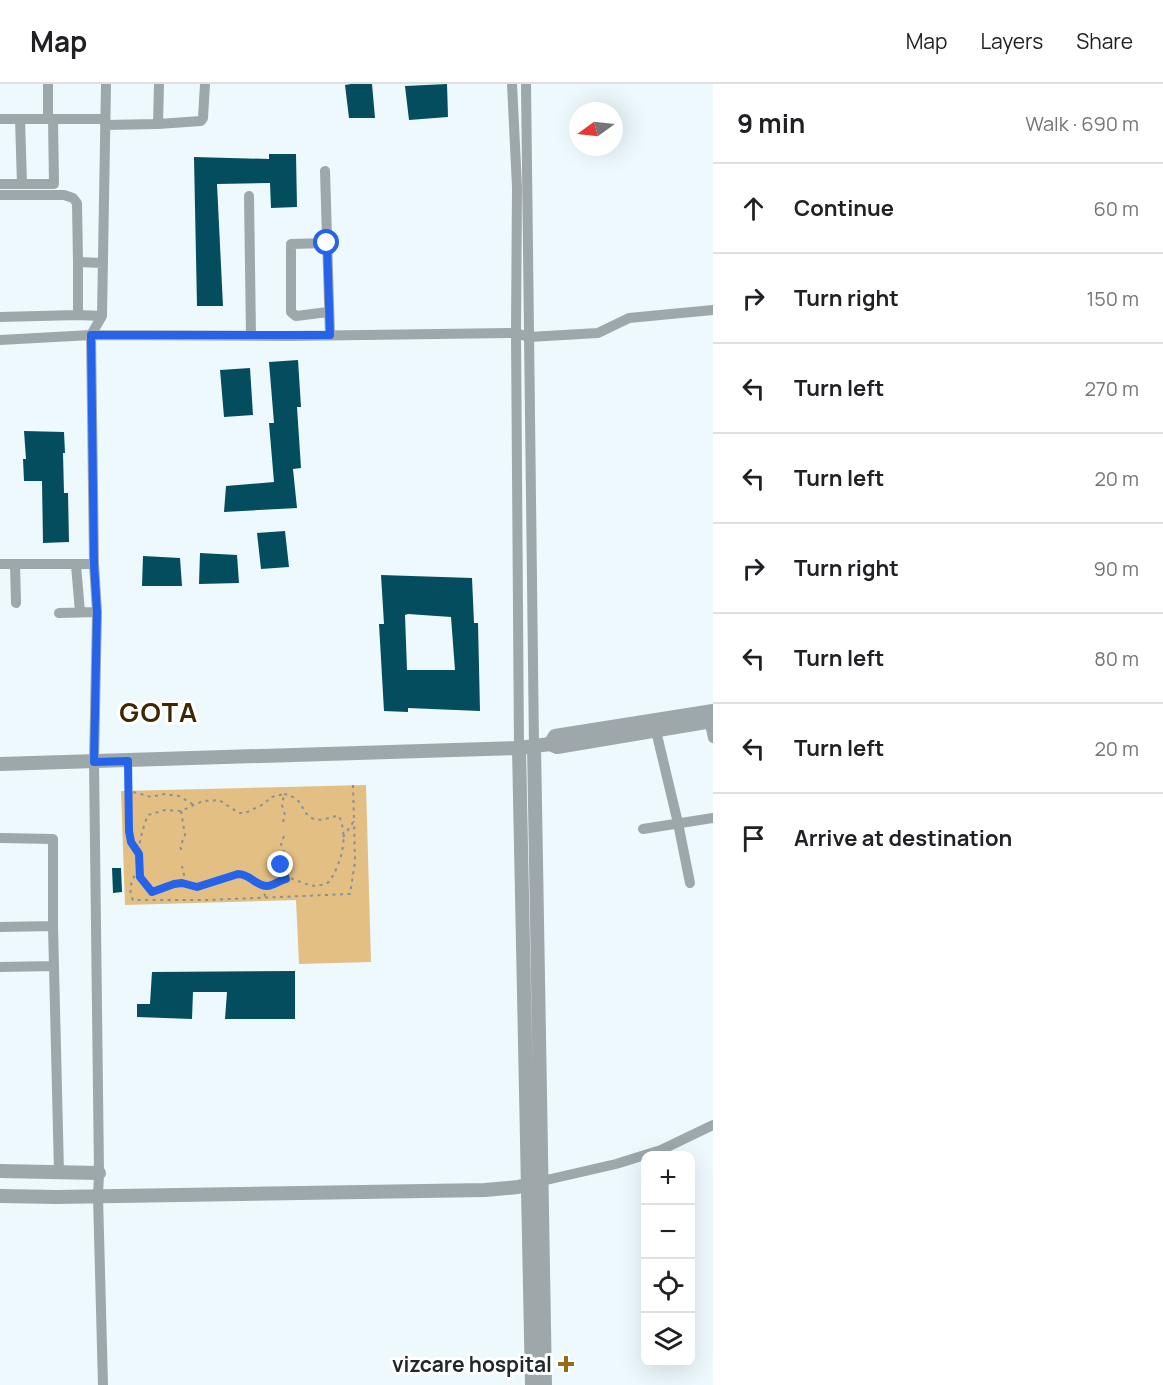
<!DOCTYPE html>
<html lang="en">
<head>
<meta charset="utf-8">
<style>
  body { margin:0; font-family:Manrope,sans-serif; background:#f6f6f6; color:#202124 }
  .controls { position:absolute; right:18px; bottom:18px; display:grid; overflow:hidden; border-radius:12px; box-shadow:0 6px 24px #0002 }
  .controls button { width:54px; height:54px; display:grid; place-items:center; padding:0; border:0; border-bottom:2px solid #e0e0e0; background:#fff; color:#202124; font:30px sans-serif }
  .compass { position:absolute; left:569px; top:18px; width:54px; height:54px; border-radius:50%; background:#fff; box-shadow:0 6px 24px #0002; rotate:255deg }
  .stop { position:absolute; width:18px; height:18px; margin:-14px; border:4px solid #2563eb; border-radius:50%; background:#fff }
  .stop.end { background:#2563eb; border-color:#fff; box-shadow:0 2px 6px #0008 }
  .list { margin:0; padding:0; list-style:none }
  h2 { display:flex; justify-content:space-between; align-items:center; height:78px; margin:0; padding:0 24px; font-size:26px }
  h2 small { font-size:20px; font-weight:400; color:#757577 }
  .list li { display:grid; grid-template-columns:39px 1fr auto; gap:18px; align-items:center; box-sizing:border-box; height:90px; padding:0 24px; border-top:2px solid #e0e0e0 }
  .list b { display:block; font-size:22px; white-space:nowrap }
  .list em { font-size:20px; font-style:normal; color:#757577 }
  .icon { flex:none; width:33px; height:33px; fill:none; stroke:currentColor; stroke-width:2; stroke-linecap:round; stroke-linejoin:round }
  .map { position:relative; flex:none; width:713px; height:1301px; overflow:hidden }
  header { display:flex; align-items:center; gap:36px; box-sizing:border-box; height:84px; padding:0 30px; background:#fff; border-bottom:2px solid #e0e0e0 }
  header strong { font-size:28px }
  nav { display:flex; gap:33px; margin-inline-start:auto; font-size:21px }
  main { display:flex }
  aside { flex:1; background:#fff }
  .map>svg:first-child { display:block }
  .green { fill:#e4bf84 }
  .building { fill:#044d5e; fill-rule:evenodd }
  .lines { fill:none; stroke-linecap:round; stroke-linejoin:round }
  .path { stroke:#889195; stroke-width:2; stroke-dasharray:3 4.5; stroke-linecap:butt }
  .minor { stroke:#9ea7a9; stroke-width:10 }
  .tertiary { stroke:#9ea7a9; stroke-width:14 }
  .route { stroke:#2563eb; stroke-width:8 }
  .poi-dot { fill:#976c19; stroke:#fff; stroke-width:2 }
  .labels { text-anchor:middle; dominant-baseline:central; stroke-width:6; stroke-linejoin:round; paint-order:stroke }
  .poi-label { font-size:21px; font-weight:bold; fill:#21282b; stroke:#fff; text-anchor:end }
  .district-label { font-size:27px; font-weight:bold; letter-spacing:1.5px; fill:#3d2802; stroke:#fff }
</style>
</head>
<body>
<header>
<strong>Map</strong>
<nav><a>Map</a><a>Layers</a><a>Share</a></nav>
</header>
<main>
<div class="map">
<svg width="713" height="1301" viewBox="0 0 713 1301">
  <rect width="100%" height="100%" fill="#edf9fd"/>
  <path class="green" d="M 366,701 L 371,878 L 299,880 L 296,816 L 125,821 L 121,707 Z"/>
  <path class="building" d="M 351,0 L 372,0 L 375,34 L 349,34 L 345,1 Z
    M 447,0 L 448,33 L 409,36 L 405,2 Z
    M 269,70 L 296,70 L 297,123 L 271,124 L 270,99 L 217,100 L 223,222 L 197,222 L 194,73 L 269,75 Z
    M 298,276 L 301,323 L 297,323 L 301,384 L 293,385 L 297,424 L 224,428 L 226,402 L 274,398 L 269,339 L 274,339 L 269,278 Z
    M 250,284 L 253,331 L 224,333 L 220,286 Z
    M 24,347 L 64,348 L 65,369 L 63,369 L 64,409 L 68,409 L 69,458 L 43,459 L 42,397 L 24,397 L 23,375 L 26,375 Z
    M 285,447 L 289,483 L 261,485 L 257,449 Z
    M 200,469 L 237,471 L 239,499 L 199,500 Z
    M 143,472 L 180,474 L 182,502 L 142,502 Z
    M 381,491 L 472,494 L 474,539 L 478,539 L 480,627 L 408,624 L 408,628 L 384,627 L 379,540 L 384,540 ZM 408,530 L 451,533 L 455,586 L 407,586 L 405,531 Z
    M 112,784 L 121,784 L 122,808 L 113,809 Z
    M 295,887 L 295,935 L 225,935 L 227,908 L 193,908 L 192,935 L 137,933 L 137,920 L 150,920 L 152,888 Z"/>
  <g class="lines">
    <path class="path" d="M 128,688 L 130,707 L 151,713 L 164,710 L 179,712 L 194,721
      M 130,707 C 128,730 126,750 139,770
      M 284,710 C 306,714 299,729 314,735 C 322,738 331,732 339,732 C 349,753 341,780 329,798 C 312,806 306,799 290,794 L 264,802 L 245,790 L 238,790 L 197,803 L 182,799 L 174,800 L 155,808 C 129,796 139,752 148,731 L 165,726 L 181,727 L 203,717 L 219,716 L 239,729 L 245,729 L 264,720 L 271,713 Z
      M 181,727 L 185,751 L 180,763 L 182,767
      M 283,738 L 285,731 L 282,721 L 284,710
      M 284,752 L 281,760 L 285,771 L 281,781 L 286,795
      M 343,753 L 354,737 L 353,701
      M 138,785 C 133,795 127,804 133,816 L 208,816 L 350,810 L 355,778 L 354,737
      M 182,799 L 184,791 L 182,782
      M 264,802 L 265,814"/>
    <path class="minor" d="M 48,0 L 48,35
      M 159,0 L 158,40 L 201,37 L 203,34 L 205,0
      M 512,0 L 517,103 L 516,249 L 519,664
      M 526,0 L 534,662
      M 0,35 L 105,35
      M 20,35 L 22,100
      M 105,41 L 158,40
      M 325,87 L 330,251
      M 0,100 L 54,100 L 53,35
      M 0,111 L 64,111 L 73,114 L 77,119 L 78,178 L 103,179
      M 249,112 L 251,252
      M 327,159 L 291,160 L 291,228 L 296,232 L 328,228
      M 78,231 L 102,232
      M 0,233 L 78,231 L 78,178
      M 0,256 L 91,251 L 290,252 L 516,249 L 529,253 L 598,249 L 629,234 L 713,226
      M 0,480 L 94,480
      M 15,480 L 16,519
      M 76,481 L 80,528
      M 59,529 L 97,528
      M 708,631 L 713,654
      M 656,647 L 678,739 L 690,799
      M 643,745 L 713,734
      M 0,754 L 53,755 L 53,842 L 0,843
      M 53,842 L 59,1088
      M 0,883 L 54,882
      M 542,1097 L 616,1080 L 661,1066 L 713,1041
      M 103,1301 L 98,1112 L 99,1089 L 94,678 L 97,528 L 94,480 L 91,251 L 102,232 L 106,0"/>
    <path class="tertiary" d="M 550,660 L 555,652 L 713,627
      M 534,662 L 545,1301
      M 519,664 L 532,1301
      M 0,680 L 519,664 L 550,660 L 557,663 L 713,637
      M 0,1087 L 99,1089
      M 0,1112 L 57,1113 L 485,1106 L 518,1103 L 537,1098"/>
  </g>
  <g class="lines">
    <path class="route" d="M 281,781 L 286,795 C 280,796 273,802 267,802 C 256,802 250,790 238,790 L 197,803 L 182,799 L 174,800 L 152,808 L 140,793 L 139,770 L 131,758 L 129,747 L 128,677 L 94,678 L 97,528 L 94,480 L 91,251 L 330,251 L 327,159"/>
  </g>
  <path class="poi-dot" d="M563 1271h6v6h6v6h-6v6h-6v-6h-6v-6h6z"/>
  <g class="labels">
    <g class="poi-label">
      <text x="552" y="1280">vizcare hospital</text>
    </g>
    <g class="district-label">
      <text x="159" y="627">GOTA</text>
    </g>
  </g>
</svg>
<div class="controls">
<button>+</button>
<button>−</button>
<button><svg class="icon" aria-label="locate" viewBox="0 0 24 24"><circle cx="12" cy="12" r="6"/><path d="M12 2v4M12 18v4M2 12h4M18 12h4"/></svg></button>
<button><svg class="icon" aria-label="layers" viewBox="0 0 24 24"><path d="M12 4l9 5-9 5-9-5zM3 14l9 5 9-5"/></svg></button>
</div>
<svg class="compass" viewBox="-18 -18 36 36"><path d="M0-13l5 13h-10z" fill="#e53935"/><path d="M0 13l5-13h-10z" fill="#757577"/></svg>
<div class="stop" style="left:327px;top:159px"></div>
<div class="stop end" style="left:281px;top:781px"></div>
</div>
<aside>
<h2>9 min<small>Walk · 690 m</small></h2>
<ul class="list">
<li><svg class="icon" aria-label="ahead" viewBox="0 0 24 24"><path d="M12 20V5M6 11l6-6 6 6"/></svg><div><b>Continue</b></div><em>60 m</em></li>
<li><svg class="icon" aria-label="right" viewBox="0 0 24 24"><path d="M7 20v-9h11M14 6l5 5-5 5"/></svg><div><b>Turn right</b></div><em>150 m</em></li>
<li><svg class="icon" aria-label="left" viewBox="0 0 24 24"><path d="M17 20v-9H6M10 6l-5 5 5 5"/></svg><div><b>Turn left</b></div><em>270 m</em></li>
<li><svg class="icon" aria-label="left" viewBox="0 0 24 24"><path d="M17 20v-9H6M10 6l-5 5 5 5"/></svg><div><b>Turn left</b></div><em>20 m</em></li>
<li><svg class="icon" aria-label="right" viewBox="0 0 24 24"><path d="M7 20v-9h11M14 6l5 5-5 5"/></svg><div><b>Turn right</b></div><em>90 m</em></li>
<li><svg class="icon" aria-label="left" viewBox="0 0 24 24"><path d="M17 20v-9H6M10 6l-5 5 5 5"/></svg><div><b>Turn left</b></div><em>80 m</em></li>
<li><svg class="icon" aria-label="left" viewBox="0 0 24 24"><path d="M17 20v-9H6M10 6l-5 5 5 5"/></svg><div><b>Turn left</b></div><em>20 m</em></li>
<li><svg class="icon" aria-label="arrive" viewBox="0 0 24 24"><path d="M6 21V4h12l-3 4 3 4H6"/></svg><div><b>Arrive at destination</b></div></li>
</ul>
</aside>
</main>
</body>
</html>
